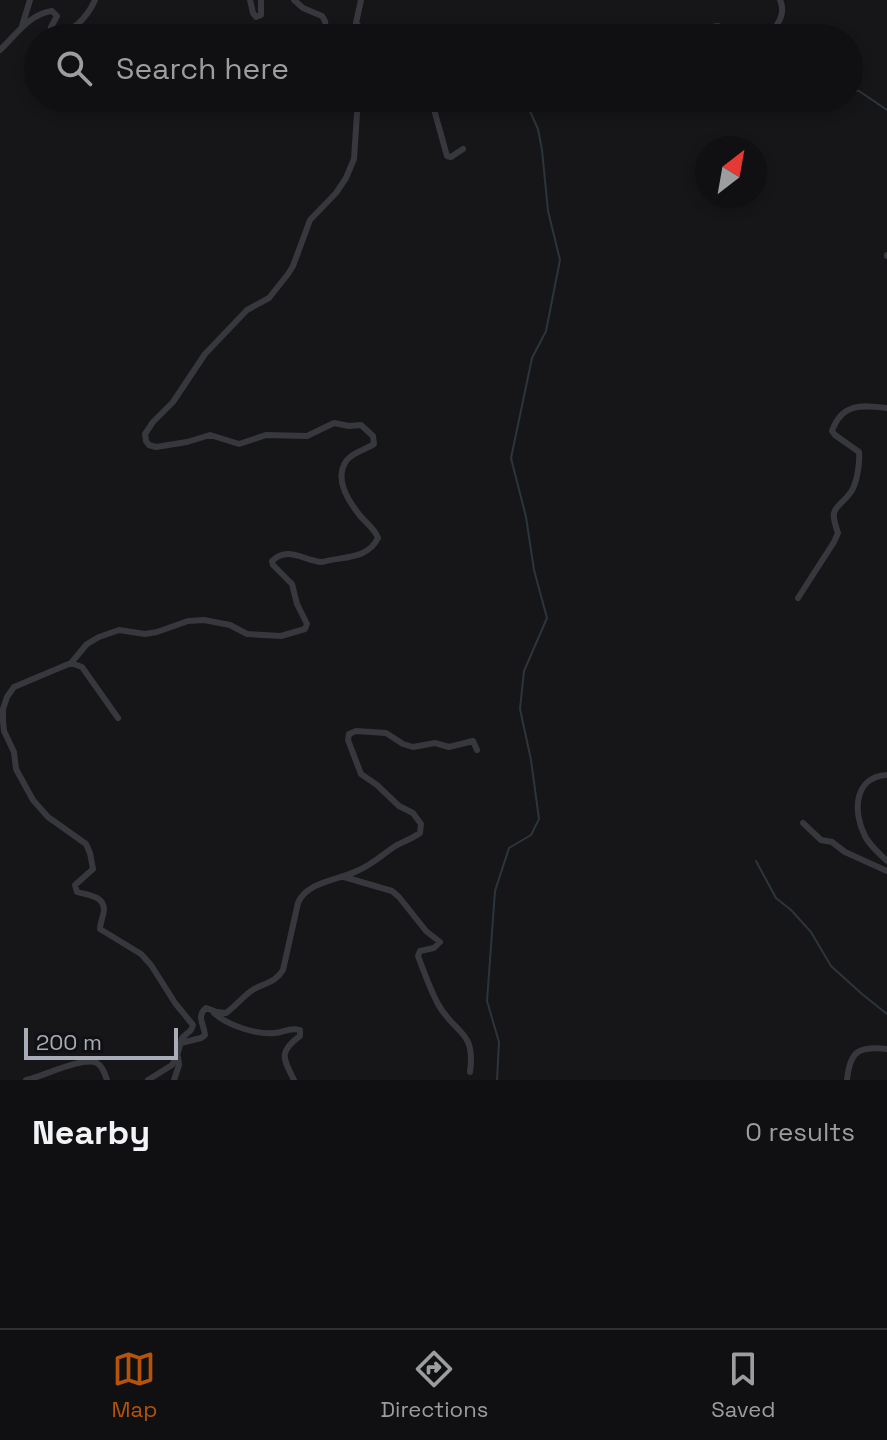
<!DOCTYPE html>
<html lang="en">
<head>
<meta charset="utf-8">
<style>
  body { margin:0; font-family:"Space Grotesk",sans-serif; background:#19191b; color:#f1f3f6 }
  .compass { position:absolute; left:695px; top:136px; width:72px; height:72px; border-radius:50%; background:#101012; box-shadow:0 4px 12px #0003; rotate:31deg }
  .scale { position:absolute; left:24px; bottom:20px; width:154px; box-sizing:border-box; padding-left:8px; border:4px solid #a8adb8; border-top:0; font-size:22px; line-height:28px; white-space:nowrap; color:#a8adb8; -webkit-text-stroke:6px #111113; paint-order:stroke }
  .list { margin:0; padding:0; list-style:none }
  h2 { display:flex; justify-content:space-between; align-items:center; height:104px; margin:0; padding:0 32px; font-size:34px }
  h2 small { font-size:26px; font-weight:400; color:#9c9d9f }
  .icon { flex:none; width:44px; height:44px; fill:none; stroke:currentColor; stroke-width:2; stroke-linecap:round; stroke-linejoin:round }
  .map { position:relative; flex:none; width:887px; height:1080px; overflow:hidden }
  .search { position:absolute; background:#101012; box-shadow:0 4px 12px #0003; left:24px; right:24px; top:24px; height:88px; display:flex; align-items:center; gap:20px; box-sizing:border-box; padding:0 28px; border-radius:44px; color:#9c9d9f; font-size:30px }
  .sheet { height:248px; background:#101012 }
  nav { display:flex; justify-content:space-around; align-items:center; box-sizing:border-box; height:112px; border-top:2px solid #303032; background:#101012; font-size:22px; color:#9c9d9f }
  nav a { display:grid; justify-items:center; gap:4px }
  nav .on { color:#b45309 }
  .map>svg:first-child { display:block }
  .lines { fill:none; stroke-linecap:round; stroke-linejoin:round }
  .stream { stroke:#2c353c; stroke-width:2 }
  .street { stroke:#37383d; stroke-width:6 }
</style>
</head>
<body>
<div class="map">
<svg width="887" height="1080" viewBox="0 0 887 1080">
  <rect width="100%" height="100%" fill="#161618"/>
  <g class="lines">
    <path class="stream" d="M 387,30 L 422,31 L 437,26 L 450,29 L 468,25 C 487,37 504,28 526,28 C 539,29 552,34 565,38
      M 606,38 L 613,38
      M 849,89 L 859,91 L 887,110
      M 756,861 L 776,898 L 791,910 L 811,932 L 831,966 L 862,994 L 887,1014
      M 497,1080 L 499,1042 L 487,1001 L 495,891 L 509,848 L 531,835 L 539,819 L 531,760 L 520,709 L 524,671 L 547,618 L 534,570 L 526,517 L 511,458 L 532,358 L 546,331 L 560,260 L 548,211 L 542,150 L 538,129 L 524,98"/>
    <path class="street" d="M 250,0 L 253,13 L 256,17 L 261,15 L 261,0
      M 294,0 L 303,8 L 322,16 L 325,21 L 327,38
      M 356,23 L 369,38
      M 22,26 L 30,0
      M 706,28 L 718,26 L 739,38
      M 355,38 L 356,23 L 361,0
      M 768,38 C 776,26 787,15 780,0
      M 0,50 C 16,35 29,14 52,11 L 57,16 L 51,27 L 51,34 L 54,36 C 72,34 88,16 95,0
      M 436,98 L 435,113 L 447,156 L 451,157 L 463,149
      M 887,255 L 887,256
      M 798,598 L 834,542 L 838,533 C 828,505 837,511 851,492 C 857,483 860,463 859,452 L 835,435 L 832,431 C 842,403 861,405 887,408
      M 71,663 L 82,667 L 118,718
      M 887,775 C 853,777 853,813 865,836 C 870,846 879,853 887,861
      M 803,823 L 821,840 L 832,842 L 845,852 L 887,871
      M 344,877 L 392,891 L 399,897 L 426,931 L 440,942 L 434,948 L 420,951 L 418,956 C 424,972 430,989 438,1004 C 454,1034 476,1029 470,1072
      M 214,1013 C 227,1025 256,1035 275,1033 C 284,1032 290,1027 300,1030 L 300,1036 C 278,1052 283,1058 294,1080
      M 181,1043 L 201,1038 L 205,1035 C 204,1024 196,1016 206,1008 L 217,1012 L 226,1013 C 236,1006 244,995 254,989 C 265,983 276,982 283,970 L 298,903 C 307,881 340,880 359,870 C 373,864 384,853 397,845 C 405,841 413,838 420,833 L 421,824 L 413,813 L 399,806 L 377,785 L 361,774 L 348,740 L 349,734 L 356,731 L 386,733 L 403,744 L 413,747 L 435,743 L 449,747 L 473,741 L 477,750
      M 26,1080 C 42,1077 83,1056 97,1063 C 103,1067 105,1074 107,1080
      M 148,1080 L 172,1065 L 177,1056 L 182,1038 L 191,1030 L 193,1025 L 175,1003 L 151,965 L 141,954 L 100,929 C 100,923 104,915 104,909 C 103,895 86,895 77,892 L 75,885 L 93,869 L 90,853 L 86,844 L 48,817 L 33,800 L 16,769 L 14,752 L 4,731 L 3,721 L 3,709 L 7,697 L 14,687 L 71,663 L 87,644 L 99,637 L 119,630 L 145,634 L 157,632 L 188,621 L 204,620 L 230,625 L 247,634 L 281,636 L 305,629 L 307,624 L 297,604 L 292,584 L 273,565 L 272,561 C 288,545 304,561 322,562 C 343,556 367,560 378,538 C 374,527 364,522 358,513 C 347,499 334,477 347,460 C 353,452 367,449 374,444 L 373,436 L 361,425 L 349,426 L 334,423 L 307,436 L 266,435 L 239,444 L 210,435 L 187,442 L 156,447 L 149,445 L 146,441 L 145,434 L 153,422 L 173,402 L 205,354 L 247,310 L 269,298 L 288,274 L 293,266 L 310,220 L 336,193 L 346,178 L 354,159 L 358,98
      M 174,1080 L 179,1065 L 178,1057
      M 847,1080 C 850,1051 858,1046 887,1049"/>
  </g>
</svg>
<svg class="compass" viewBox="-18 -18 36 36"><path d="M0-13l5 13h-10z" fill="#e53935"/><path d="M0 13l5-13h-10z" fill="#9c9d9f"/></svg>
<div class="scale">200 m</div>
<div class="search"><svg class="icon" aria-label="search" viewBox="0 0 24 24"><circle cx="10" cy="10" r="6"/><path d="M15 15l6 6"/></svg>Search here</div>
</div>
<section class="sheet">
<h2>Nearby<small>0 results</small></h2>
<ul class="list">
</ul>
</section>
<nav>
<a class="on"><svg class="icon" aria-label="map" viewBox="0 0 24 24"><path d="M3 6l6-2 6 2 6-2v14l-6 2-6-2-6 2zM9 4v14M15 6v14"/></svg>Map</a>
<a><svg class="icon" aria-label="directions" viewBox="0 0 24 24"><path d="M12 3l9 9-9 9-9-9zM9 14v-3h6M13 9l2 2-2 2"/></svg>Directions</a>
<a><svg class="icon" aria-label="saved" viewBox="0 0 24 24"><path d="M7 4h10v16l-5-4-5 4z"/></svg>Saved</a>
</nav>
</body>
</html>
